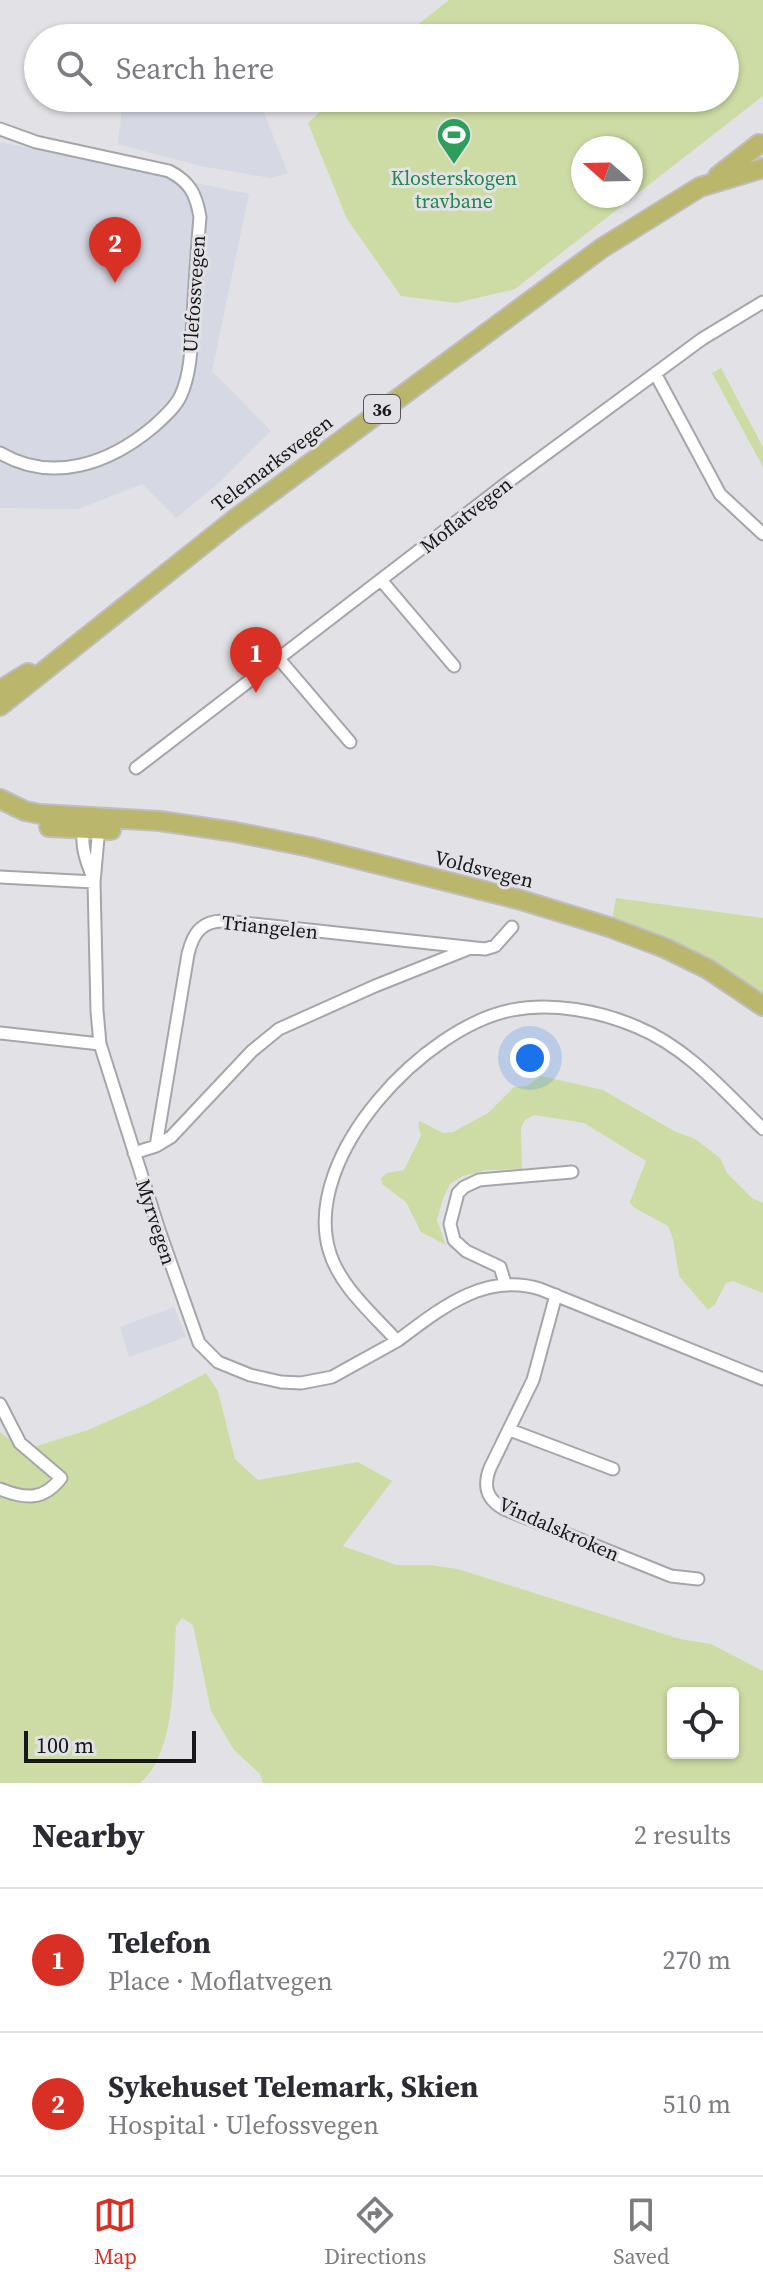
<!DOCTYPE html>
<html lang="en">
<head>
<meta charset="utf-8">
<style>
  body { margin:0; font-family:"Source Serif 4",serif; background:#f7f7f7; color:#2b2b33 }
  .controls { position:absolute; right:24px; bottom:24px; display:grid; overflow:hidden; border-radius:8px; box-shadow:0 2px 6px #0004 }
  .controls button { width:72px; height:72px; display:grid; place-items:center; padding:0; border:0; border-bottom:2px solid #e1e1e2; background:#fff; color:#2b2b33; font:40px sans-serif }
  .compass { position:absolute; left:571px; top:136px; width:72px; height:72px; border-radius:50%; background:#fff; box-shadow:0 2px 6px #0004; rotate:290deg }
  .scale { position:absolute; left:24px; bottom:20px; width:172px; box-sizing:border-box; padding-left:8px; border:4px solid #18181a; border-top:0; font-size:22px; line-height:28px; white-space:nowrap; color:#18181a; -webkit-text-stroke:6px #e2e2e6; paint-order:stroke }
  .you { position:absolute; left:530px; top:1058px; width:28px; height:28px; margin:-20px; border:6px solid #fff; border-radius:50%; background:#1a73e8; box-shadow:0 0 0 12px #1a73e833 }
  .badge { display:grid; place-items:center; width:52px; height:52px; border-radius:50%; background:#d93025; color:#fff; font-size:26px; font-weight:700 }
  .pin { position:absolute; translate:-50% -66px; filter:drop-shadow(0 2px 4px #0008) }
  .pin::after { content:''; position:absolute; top:42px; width:28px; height:24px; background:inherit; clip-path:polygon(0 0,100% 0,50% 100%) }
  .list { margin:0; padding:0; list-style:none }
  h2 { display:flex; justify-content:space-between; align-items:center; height:104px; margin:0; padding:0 32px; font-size:34px }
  h2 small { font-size:26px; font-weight:400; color:#7c7c81 }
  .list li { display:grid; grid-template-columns:52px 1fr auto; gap:24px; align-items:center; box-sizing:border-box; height:144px; padding:0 32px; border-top:2px solid #e1e1e2 }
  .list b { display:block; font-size:30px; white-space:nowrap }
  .list p { margin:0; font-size:26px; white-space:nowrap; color:#7c7c81 }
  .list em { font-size:26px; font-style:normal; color:#7c7c81 }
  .icon { flex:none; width:44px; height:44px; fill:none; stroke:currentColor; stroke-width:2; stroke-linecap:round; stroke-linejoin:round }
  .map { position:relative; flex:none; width:763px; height:1783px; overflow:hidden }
  .search { position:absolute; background:#fff; box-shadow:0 2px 6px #0004; left:24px; right:24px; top:24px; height:88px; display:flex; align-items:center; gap:20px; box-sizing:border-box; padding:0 28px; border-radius:44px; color:#7c7c81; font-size:30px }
  .sheet { height:392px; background:#fff }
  nav { display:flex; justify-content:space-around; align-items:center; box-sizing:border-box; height:112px; border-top:2px solid #e1e1e2; background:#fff; font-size:22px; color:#7c7c81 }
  nav a { display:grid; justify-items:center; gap:4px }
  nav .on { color:#d93025 }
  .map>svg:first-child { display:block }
  .built { fill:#d6d8e3 }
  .green { fill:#cddca4; fill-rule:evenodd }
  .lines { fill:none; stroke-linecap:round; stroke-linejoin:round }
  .minor-casing { stroke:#a5a6aa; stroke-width:15 }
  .trunk-casing { stroke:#bebebf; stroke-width:22 }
  .minor { stroke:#fff; stroke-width:11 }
  .trunk { stroke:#bab66c; stroke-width:18 }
  .labels { text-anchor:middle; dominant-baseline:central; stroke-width:6; stroke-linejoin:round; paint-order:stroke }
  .shield { fill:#e2e2e6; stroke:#555557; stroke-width:2 }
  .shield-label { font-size:18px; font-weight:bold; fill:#18181a }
  .leisure-label { font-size:20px; fill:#27864d; stroke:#e2e2e6 }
  .street-label { font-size:20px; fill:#18181a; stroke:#e2e2e6 }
</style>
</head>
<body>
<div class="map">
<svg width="763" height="1783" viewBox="0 0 763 1783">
  <rect width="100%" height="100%" fill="#e2e2e6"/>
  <path class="built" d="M 123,98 L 258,98 L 288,173 L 271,178 L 200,166 L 118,144 Z
    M 0,142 L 249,194 L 212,371 L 271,431 L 221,481 L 176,518 L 142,484 L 79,509 L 0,508 Z
    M 174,1307 L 186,1337 L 129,1357 L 120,1327 Z"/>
  <path class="green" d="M 449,0 L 763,0 L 763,96 L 515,289 L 456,303 L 401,296 L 347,219 L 308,123 L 335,98 L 725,98 L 725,38 L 401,38 ZM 583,148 L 631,148 L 631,196 L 583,196 Z
    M 721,368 L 763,447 L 763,467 L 712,373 Z
    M 616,898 L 763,918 L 763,1016 C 716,977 666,957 610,933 Z
    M 541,1076 L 603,1090 L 674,1131 L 695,1139 L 720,1158 L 727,1173 L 752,1198 L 763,1203 L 763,1293 L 733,1281 L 726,1283 L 715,1304 L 708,1310 L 679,1276 L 673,1239 L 668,1226 L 633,1207 L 630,1202 L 646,1161 L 584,1123 L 534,1115 L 525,1120 L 521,1128 L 522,1169 L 487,1170 L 463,1176 L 450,1184 L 443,1199 L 437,1220 L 446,1245 L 421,1232 L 406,1202 L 382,1184 L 381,1178 L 387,1173 L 404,1170 L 421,1136 L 418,1124 L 420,1121 L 443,1133 L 453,1132 L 488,1113 L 514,1087 L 527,1086 Z
    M 206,1373 L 218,1391 L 235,1459 L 258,1480 L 358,1462 L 392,1481 L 343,1546 L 396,1565 L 430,1565 L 458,1569 L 680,1639 L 711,1644 L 763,1671 L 763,1783 L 263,1783 L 260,1774 L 234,1750 L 211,1711 L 193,1625 L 182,1618 L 176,1626 C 173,1671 177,1753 140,1783 L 0,1783 L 0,1432 L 24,1450 L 88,1430 L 147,1404 ZM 673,1693 L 733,1693 L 733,1753 L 673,1753 Z"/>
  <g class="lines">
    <defs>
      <path id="minor" d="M 0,129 L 36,142 L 169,171 C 190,182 196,194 200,217 C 197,250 195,283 193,316 C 191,342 192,370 181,395 C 176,407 163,418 153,427 C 110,463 53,484 0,453
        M 656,375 L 720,494 L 763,534
        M 381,580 L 454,666
        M 280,660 L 350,742
        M 136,768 L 508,482 L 702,339 L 763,302
        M 93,825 L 98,838 L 94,882 L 97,1011 L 100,1044 L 159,1230 L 199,1343 L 218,1362 L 250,1375 L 281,1382 L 301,1383 L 332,1377 L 397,1341
        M 86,826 C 78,840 87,863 93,878
        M 0,877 L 94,882
        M 0,1033 L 100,1044
        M 763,1129 C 724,1091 688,1048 637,1027 C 600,1011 552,1002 512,1010 C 425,1027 302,1155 329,1250 C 339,1286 373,1314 397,1341 C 440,1309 484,1272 540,1289 L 763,1379
        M 156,1146 L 171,1137 L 252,1051 L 279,1029 L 375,986 L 468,949
        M 134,1153 L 156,1146 L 188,954 C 193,933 202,920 225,921 L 485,949 L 495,946 L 512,927
        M 505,1283 L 500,1267 L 466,1251 L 454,1240 L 450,1224 L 458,1193 L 464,1187 L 479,1180 L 572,1172
        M 556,1295 L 533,1380 L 490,1468 C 483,1486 486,1499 504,1509 L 671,1576 L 698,1579
        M 0,1404 L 20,1443 L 61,1478 C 43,1501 25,1499 0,1489
        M 510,1430 L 613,1469"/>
      <path id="trunk" d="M 718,176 L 759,144
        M 0,690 L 28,673
        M 0,706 L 235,519 L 602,248 L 700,187 L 763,168
        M 0,799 L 25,811 L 40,814 L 160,821 L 235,832 L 310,847 L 521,900 L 609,927 L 665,948 L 708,969 L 763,1006
        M 49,827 L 111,830"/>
    </defs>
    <use href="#minor" class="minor-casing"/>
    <use href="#trunk" class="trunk-casing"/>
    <use href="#minor" class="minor"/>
    <use href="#trunk" class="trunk"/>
  </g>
  <defs>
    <symbol id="stadium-pin" viewBox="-11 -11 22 30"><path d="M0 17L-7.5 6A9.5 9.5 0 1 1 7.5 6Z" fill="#2e9e5b" stroke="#e2e2e6"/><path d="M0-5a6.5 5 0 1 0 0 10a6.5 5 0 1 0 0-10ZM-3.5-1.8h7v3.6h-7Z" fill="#fff"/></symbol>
  </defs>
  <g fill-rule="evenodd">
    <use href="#stadium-pin" x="434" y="115" width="40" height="54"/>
  </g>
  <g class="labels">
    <rect class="shield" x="364" y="395" width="36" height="28" rx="6"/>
    <g class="shield-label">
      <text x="382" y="409">36</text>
    </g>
    <g class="leisure-label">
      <text x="454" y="178">Klosterskogen<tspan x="454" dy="23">travbane</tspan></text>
    </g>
    <g class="street-label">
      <text transform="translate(194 294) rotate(-86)">Ulefossvegen</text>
      <text transform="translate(272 463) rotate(-37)">Telemarksvegen</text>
      <text transform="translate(466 515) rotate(-38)">Moflatvegen</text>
      <text transform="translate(484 869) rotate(14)">Voldsvegen</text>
      <text transform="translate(270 927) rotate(6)">Triangelen</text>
      <text transform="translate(156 1222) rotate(72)">Myrvegen</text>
      <text transform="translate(559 1529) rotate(24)">Vindalskroken</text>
    </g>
  </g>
</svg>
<div class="controls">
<button><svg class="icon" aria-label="locate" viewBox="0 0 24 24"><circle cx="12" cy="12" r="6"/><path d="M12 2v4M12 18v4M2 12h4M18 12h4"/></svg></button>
</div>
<svg class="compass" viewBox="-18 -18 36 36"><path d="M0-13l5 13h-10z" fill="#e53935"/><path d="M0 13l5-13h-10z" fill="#7c7c81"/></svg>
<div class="scale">100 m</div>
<div class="you"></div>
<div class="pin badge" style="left:256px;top:693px">1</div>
<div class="pin badge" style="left:115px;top:283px">2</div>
<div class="search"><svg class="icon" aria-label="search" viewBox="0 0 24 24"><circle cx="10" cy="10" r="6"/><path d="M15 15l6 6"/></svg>Search here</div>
</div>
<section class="sheet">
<h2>Nearby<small>2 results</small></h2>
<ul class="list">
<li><span class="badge">1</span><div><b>Telefon</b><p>Place · Moflatvegen</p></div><em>270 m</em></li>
<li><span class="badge">2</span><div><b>Sykehuset Telemark, Skien</b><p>Hospital · Ulefossvegen</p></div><em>510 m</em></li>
</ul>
</section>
<nav>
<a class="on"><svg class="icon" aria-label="map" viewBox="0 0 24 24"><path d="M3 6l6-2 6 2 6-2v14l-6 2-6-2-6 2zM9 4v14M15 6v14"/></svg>Map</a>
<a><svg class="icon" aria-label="directions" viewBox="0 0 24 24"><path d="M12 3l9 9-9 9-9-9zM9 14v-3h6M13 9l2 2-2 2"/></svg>Directions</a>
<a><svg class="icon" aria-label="saved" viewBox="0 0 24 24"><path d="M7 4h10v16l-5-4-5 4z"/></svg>Saved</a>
</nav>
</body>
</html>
